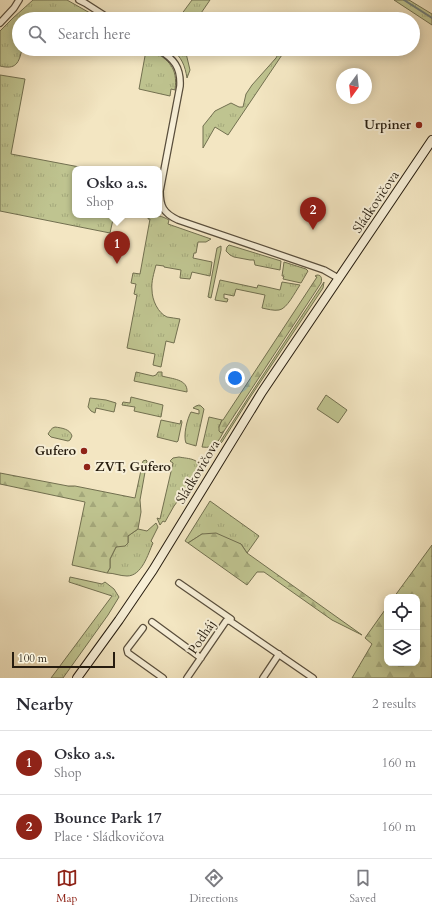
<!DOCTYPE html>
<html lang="en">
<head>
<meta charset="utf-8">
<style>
  body { margin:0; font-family:Cardo,serif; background:#f7f7f7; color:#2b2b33 }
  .controls { position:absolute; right:12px; bottom:12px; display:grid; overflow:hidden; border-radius:8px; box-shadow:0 2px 10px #0003 }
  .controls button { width:36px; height:36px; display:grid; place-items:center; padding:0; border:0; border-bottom:1px solid #e1e1e2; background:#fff; color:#2b2b33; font:20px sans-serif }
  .compass { position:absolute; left:336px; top:68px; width:36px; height:36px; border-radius:50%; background:#fff; box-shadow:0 2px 10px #0003; rotate:195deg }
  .scale { position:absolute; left:12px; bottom:10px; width:103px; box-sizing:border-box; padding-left:4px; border:2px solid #261c0f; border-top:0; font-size:11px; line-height:14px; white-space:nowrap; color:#261c0f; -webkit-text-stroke:3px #f7efd7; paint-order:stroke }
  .you { position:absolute; left:235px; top:378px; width:14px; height:14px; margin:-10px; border:3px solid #fff; border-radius:50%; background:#1a73e8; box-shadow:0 0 0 6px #1a73e833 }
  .badge { display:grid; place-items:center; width:26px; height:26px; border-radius:50%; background:#8f2418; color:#fff; font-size:13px; font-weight:700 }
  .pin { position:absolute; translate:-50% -33px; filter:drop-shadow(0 1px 2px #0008) }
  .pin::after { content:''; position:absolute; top:21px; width:14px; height:12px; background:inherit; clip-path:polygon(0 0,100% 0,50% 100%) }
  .popup { position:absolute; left:72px; top:166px; width:90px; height:52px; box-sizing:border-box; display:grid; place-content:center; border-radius:8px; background:#fff; filter:drop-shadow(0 1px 3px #0005); font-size:13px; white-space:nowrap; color:#7c7c81 }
  .popup b { font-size:15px; color:#2b2b33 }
  .popup::after { content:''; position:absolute; left:50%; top:100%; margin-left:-8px; border:8px solid transparent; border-top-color:#fff }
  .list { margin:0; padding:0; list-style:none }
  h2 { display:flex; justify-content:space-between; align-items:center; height:52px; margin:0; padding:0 16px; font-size:17px }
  h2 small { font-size:13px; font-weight:400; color:#7c7c81 }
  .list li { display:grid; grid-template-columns:26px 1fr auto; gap:12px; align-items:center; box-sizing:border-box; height:64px; padding:0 16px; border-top:1px solid #e1e1e2 }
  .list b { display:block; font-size:15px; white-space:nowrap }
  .list p { margin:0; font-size:13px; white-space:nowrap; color:#7c7c81 }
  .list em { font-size:13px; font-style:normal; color:#7c7c81 }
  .icon { flex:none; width:22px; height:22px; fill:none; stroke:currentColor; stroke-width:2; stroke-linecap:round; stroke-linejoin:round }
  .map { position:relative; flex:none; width:432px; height:678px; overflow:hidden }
  .search { position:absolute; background:#fff; box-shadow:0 2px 10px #0003; left:12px; right:12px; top:12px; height:44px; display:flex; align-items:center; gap:10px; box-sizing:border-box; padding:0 14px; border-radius:22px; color:#7c7c81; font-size:15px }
  .sheet { height:180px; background:#fff }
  nav { display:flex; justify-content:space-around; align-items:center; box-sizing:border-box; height:56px; border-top:1px solid #e1e1e2; background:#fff; font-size:11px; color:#7c7c81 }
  nav a { display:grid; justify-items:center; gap:2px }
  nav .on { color:#8f2418 }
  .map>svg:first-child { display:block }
  .grass { fill:url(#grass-tufts); stroke:#727050 }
  .forest { fill:url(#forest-firs); stroke:#727050 }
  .pitch { fill:#bfc490; stroke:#727050 }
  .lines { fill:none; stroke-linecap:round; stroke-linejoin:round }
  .stream { stroke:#707d78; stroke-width:2 }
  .street-casing { stroke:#594e3c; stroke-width:8 }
  .secondary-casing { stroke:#261c0f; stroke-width:10 }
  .street { stroke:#f7efd7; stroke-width:5.5 }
  .secondary { stroke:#f7efd7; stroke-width:8 }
  .poi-dot { fill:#8f2418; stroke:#f7efd7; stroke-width:1.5 }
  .labels { text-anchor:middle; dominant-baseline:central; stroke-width:4; stroke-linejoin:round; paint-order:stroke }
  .poi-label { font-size:13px; font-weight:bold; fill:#261c0f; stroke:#f7efd7; text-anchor:end }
  .street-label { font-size:13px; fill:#261c0f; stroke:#f7efd7 }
</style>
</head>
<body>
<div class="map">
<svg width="432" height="678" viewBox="0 0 432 678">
  <defs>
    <pattern id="grass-tufts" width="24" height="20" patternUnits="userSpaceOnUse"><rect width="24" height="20" fill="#bfc490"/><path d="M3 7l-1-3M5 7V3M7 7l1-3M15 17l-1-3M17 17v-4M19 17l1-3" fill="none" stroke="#a4a87b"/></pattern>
    <pattern id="forest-firs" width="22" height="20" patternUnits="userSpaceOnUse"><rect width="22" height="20" fill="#bfc490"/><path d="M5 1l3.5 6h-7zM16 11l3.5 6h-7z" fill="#a4a87b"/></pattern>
  </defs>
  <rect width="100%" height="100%" fill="#f3e6c2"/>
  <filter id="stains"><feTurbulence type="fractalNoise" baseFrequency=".005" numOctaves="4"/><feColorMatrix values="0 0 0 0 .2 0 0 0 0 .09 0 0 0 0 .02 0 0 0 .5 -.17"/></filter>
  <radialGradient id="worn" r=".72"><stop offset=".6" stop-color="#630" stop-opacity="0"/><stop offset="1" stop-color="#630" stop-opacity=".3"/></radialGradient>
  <path class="grass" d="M 33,0 L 67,0 L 90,13 L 96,19 L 19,19 L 19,49 L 22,49 C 19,63 16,70 0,66 L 0,31 L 13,18 Z
    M 192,0 L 210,0 L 197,19 L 178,19 Z
    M 394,0 L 409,0 L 432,14 L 432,25 Z
    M 149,49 L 151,49 C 169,61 178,67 175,90 L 171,89 L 170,96 L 139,89 L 145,56 L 143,54 L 145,50 L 148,50 Z
    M 171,49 L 185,49 L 190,70 L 187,78 C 185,66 182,57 171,49 Z
    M 281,49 L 286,49 L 228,135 L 215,127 L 203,148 L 203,126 L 215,111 L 231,103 L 239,107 L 243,107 L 246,94 L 252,85 L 276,58 Z
    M 0,75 L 25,79 L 11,154 L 90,169 L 75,169 L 75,215 L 114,215 L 110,233 L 0,211 Z
    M 149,215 C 157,215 162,216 169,220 L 168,224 L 211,239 L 206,242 L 198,242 L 196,253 L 194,253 L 193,258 L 212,262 L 210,276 L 192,272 L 190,279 L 180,278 L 181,270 L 164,267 L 164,266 L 156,265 C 154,273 151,282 152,290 C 152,300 158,313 167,317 C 171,318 176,318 180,319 L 174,343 L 166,341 L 161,367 L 153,365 L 155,354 L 127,348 L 137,295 L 134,294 L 136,284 L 131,283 L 133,273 L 140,274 L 150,219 L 148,219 Z
    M 229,245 L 281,261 L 280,270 L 255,265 L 254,260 L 250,260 L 234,257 L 230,255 L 226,251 L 227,247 Z
    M 221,246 L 221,250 L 211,298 L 208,297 L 217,248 Z
    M 284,262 L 306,269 L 308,271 L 301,283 L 283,279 L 284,276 L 282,276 Z
    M 220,280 L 257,288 L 258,285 L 280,290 L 282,282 L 300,285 C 295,292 287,309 279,310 C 274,311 267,309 262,308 L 265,295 L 236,289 L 234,296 L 224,294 L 224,298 L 228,299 L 227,302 L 215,300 Z
    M 324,282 L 323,288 L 249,399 L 222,442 L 216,448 L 211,451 L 212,449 L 217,446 L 220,442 L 248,398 Z
    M 136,372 L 153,376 L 156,375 L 158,372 L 162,372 L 162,376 C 172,379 188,379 187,392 L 134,381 Z
    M 131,397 L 163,405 L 161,417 L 134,411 L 135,407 L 122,405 L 123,402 L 130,403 Z
    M 90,398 L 106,400 L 116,403 L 114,412 L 96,408 L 95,413 L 91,411 L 88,407 Z
    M 199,405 L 201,406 L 204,409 L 196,446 L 186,443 C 183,436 187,419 191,412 L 199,414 L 199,410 L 193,408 L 196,406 Z
    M 209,417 L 222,420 L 219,427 L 221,433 L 224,431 C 218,442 215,449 202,447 Z
    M 161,420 L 180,424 L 181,420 L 182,422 L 178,441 L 177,442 L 157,437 Z
    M 55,427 C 62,428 70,429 72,436 L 70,440 L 68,441 L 51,437 L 48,434 C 50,431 51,428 55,427 Z
    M 179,457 C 189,459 201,458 200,471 L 174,506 L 165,522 L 163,521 L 160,525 L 157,518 L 160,519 L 173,463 L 170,461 L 173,458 Z
    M 210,501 L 259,536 L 247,553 L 241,544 L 202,534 L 188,543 L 185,541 Z
    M 156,523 L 158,527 L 151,541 L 153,543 C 148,554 142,576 127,576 C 120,576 114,573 107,573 L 110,568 L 110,559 L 116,547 L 128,543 L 128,536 L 138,529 L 147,531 Z
    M 70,577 L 102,584 L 105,582 L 114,589 L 119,597 L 108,615 L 63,678 L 51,678 L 112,596 L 69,582 Z"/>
  <path class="forest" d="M 317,275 C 322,275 322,279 321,283 L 224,431 L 221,433 L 219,431 L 219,427 L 222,420 L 223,420 L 317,277 L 315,276 Z
    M 146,460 L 147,461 L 140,500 L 141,512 L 138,529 L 128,536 L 128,543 L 125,546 L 116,547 L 110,559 L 110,568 L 107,573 L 72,565 L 85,502 L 0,484 L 0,473 L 68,486 L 75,486 L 135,498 L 143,461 Z
    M 216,533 L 241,544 L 247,553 L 362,635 L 332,620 L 264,572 L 257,572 L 247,585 L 188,543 L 202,534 Z
    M 432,545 L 432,678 L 352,678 L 372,644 L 365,638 L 387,607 L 387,663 L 417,663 L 417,597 L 394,597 Z"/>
  <path class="pitch" d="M 326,395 L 347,410 L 338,423 L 317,409 Z"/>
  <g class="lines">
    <path class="stream" d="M 404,0 L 432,18"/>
    <defs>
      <path id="street" d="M 79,0 L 85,3 L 110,19
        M 0,23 L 14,8 L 19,0
        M 158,49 C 174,59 181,67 180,86 L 160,191 C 160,206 163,213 178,220 L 324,270 L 338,278
        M 179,583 L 231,619
        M 152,622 L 201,658
        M 143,628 L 127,649 L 128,653 L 163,678
        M 187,678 L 226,621 L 230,621 L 313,678
        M 263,678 L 279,654"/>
      <path id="secondary" d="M 77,678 L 119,620 L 153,570 L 262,392 L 432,140"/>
    </defs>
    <use href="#street" class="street-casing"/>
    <use href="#secondary" class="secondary-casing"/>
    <use href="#street" class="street"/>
    <use href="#secondary" class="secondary"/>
  </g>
  <g class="poi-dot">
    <circle cx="419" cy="125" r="4"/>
    <circle cx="84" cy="451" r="4"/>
    <circle cx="87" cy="467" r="4"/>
  </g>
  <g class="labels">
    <g class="poi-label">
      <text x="411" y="125">Urpiner</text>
      <text x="76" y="451">Gufero</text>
      <text x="95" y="467" text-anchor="start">ZVT, Gufero</text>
    </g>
    <g class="street-label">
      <text transform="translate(376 202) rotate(-56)">Sládkovičova</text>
      <text transform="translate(198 472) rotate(-59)">Sládkovičova</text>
      <text transform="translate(202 637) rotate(-56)">Podháj</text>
    </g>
  </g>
  <rect width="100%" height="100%" filter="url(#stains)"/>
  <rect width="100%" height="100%" fill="url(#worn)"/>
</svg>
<div class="controls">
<button><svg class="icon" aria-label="locate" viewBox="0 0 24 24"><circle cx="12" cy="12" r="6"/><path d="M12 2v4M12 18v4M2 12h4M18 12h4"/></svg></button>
<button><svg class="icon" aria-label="layers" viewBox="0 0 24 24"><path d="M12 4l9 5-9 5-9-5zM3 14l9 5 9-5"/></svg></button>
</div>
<svg class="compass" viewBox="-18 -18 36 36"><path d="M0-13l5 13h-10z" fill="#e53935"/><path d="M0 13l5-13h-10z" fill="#7c7c81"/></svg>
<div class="scale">100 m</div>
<div class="you"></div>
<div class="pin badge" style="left:117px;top:264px">1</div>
<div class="popup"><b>Osko a.s.</b>Shop</div>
<div class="pin badge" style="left:313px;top:230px">2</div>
<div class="search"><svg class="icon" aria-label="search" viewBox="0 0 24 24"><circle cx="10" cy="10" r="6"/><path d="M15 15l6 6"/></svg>Search here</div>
</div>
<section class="sheet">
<h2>Nearby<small>2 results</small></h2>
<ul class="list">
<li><span class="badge">1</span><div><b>Osko a.s.</b><p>Shop</p></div><em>160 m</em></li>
<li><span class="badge">2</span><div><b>Bounce Park 17</b><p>Place · Sládkovičova</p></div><em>160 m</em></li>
</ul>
</section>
<nav>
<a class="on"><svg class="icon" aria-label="map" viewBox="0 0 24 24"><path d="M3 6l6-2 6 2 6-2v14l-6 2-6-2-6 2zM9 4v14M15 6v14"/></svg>Map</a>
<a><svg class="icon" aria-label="directions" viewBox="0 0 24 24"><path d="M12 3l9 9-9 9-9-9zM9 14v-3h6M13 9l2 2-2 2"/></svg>Directions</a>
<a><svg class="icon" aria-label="saved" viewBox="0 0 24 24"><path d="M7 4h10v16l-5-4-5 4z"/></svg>Saved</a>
</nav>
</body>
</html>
